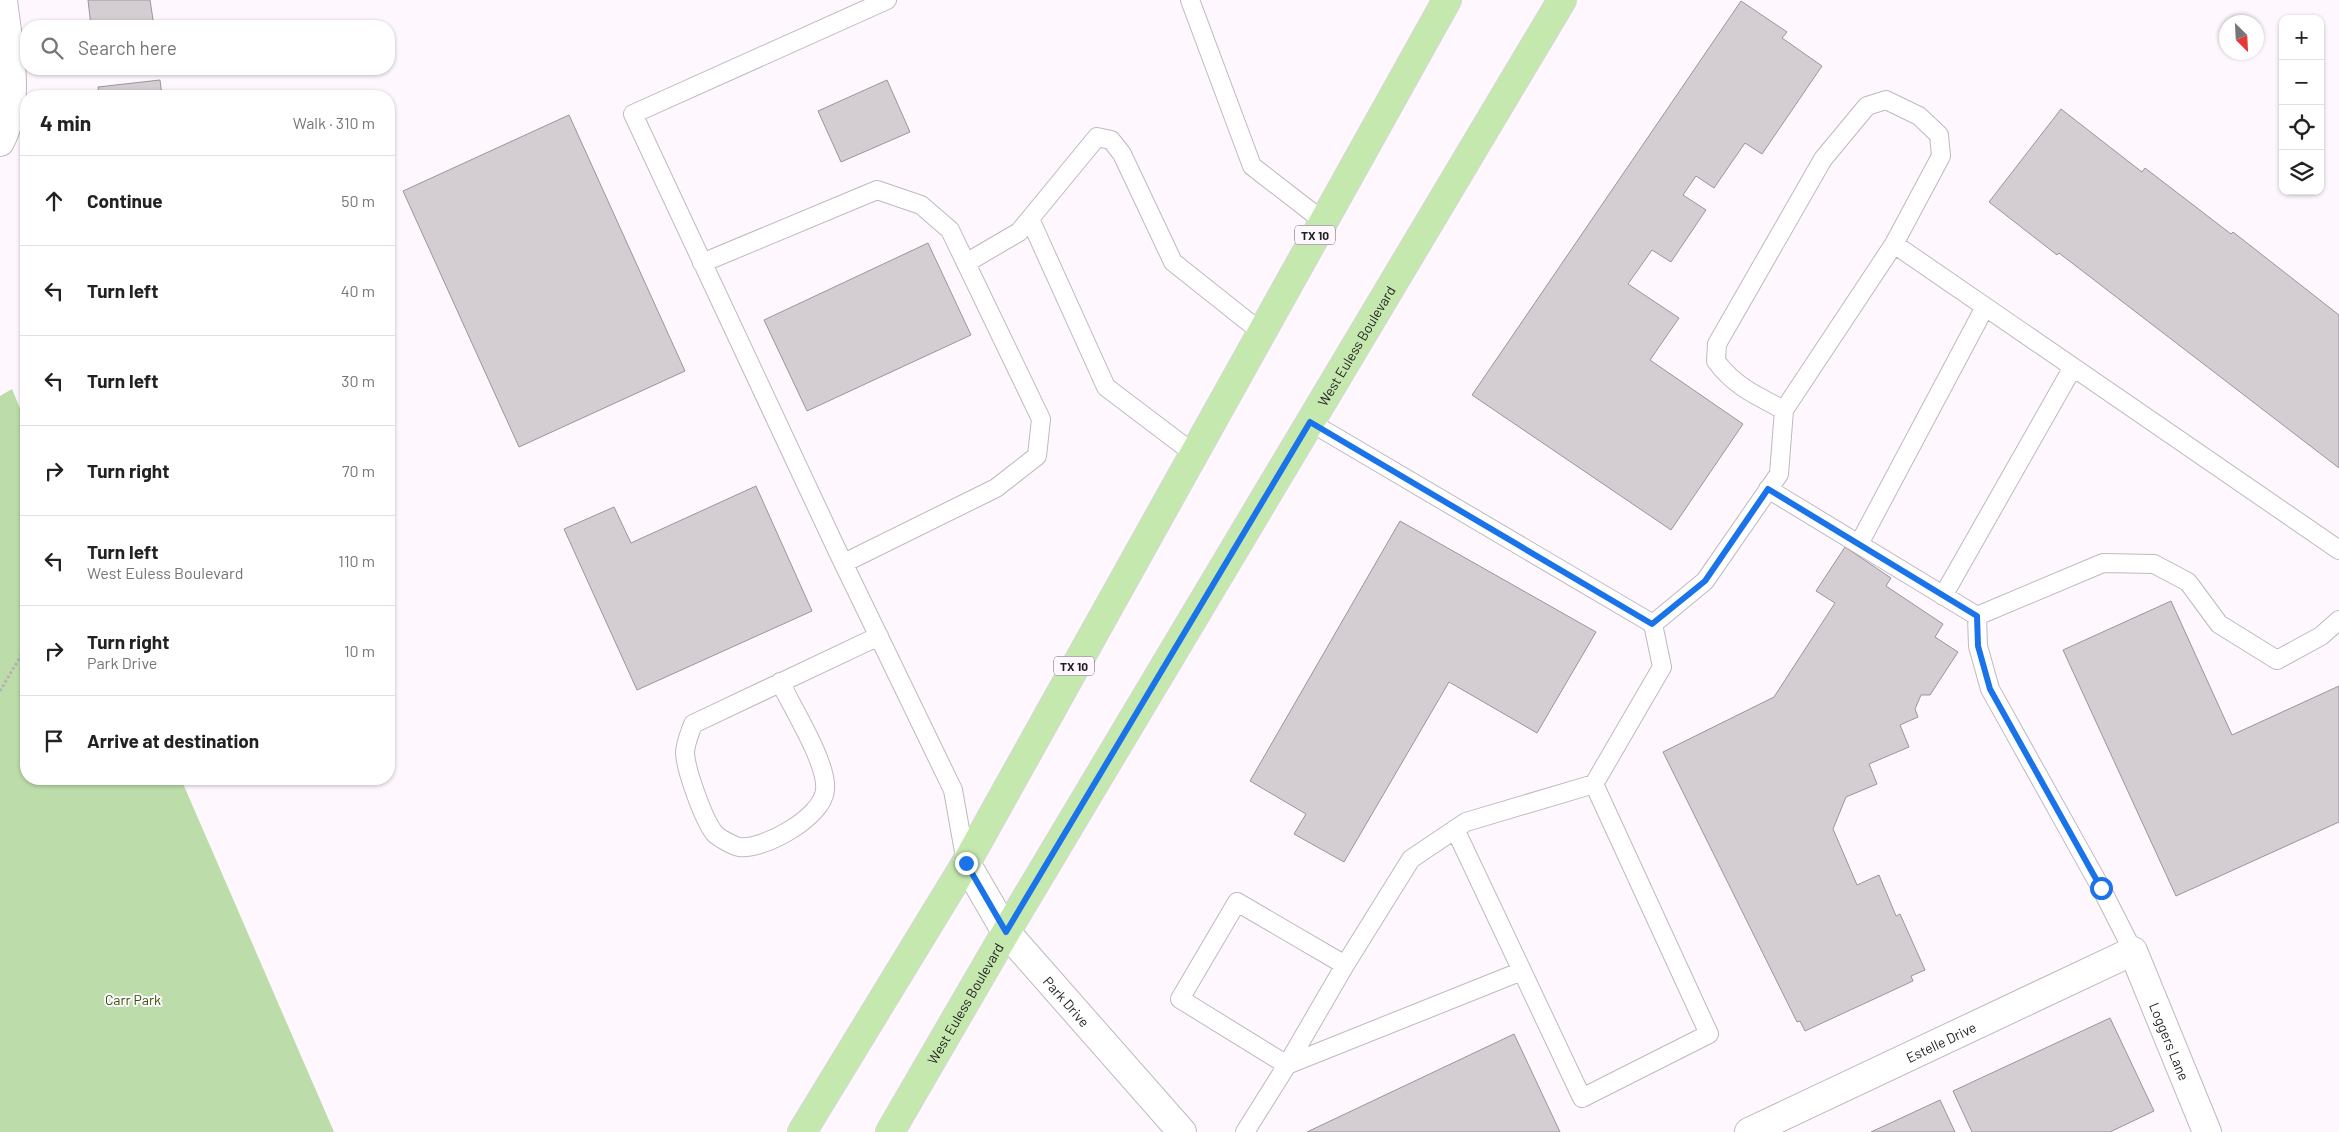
<!DOCTYPE html>
<html lang="en">
<head>
<meta charset="utf-8">
<style>
  body { margin:0; font-family:Barlow,sans-serif; background:#f6f6f6; color:#222 }
  .controls { position:absolute; right:15px; top:15px; display:grid; overflow:hidden; border-radius:10px; box-shadow:0 1px 4px #0004 }
  .controls button { width:45px; height:45px; display:grid; place-items:center; padding:0; border:0; border-bottom:1px solid #e0e0e0; background:#fff; color:#222; font:25px sans-serif }
  .compass { position:absolute; left:2219px; top:15px; width:45px; height:45px; border-radius:50%; background:#fff; box-shadow:0 1px 4px #0004; rotate:156deg }
  .stop { position:absolute; width:15px; height:15px; margin:-11px; border:4px solid #1a73e8; border-radius:50%; background:#fff }
  .stop.end { background:#1a73e8; border-color:#fff; box-shadow:0 1px 5px #0008 }
  .list { margin:0; padding:0; list-style:none }
  h2 { display:flex; justify-content:space-between; align-items:center; height:65px; margin:0; padding:0 20px; font-size:21px }
  h2 small { font-size:16px; font-weight:400; color:#767676 }
  .list li { display:grid; grid-template-columns:32px 1fr auto; gap:15px; align-items:center; box-sizing:border-box; height:90px; padding:0 20px; border-top:1px solid #e0e0e0 }
  .list b { display:block; font-size:19px; white-space:nowrap }
  .list p { margin:0; font-size:16px; white-space:nowrap; color:#767676 }
  .list em { font-size:16px; font-style:normal; color:#767676 }
  .icon { flex:none; width:28px; height:28px; fill:none; stroke:currentColor; stroke-width:2; stroke-linecap:round; stroke-linejoin:round }
  .map { position:relative; flex:none; width:2339px; height:1132px; overflow:hidden }
  .search { position:absolute; background:#fff; box-shadow:0 1px 4px #0004; left:20px; top:20px; width:375px; height:55px; display:flex; align-items:center; gap:12px; box-sizing:border-box; padding:0 18px; border-radius:20px; color:#767676; font-size:19px }
  .panel { position:absolute; background:#fff; box-shadow:0 1px 4px #0004; left:20px; top:90px; width:375px; height:695px; border-radius:20px }
  .map>svg:first-child { display:block }
  .green { fill:#bcdca9 }
  .building { fill:#d4ced3; stroke:#9b959a }
  .lines { fill:none; stroke-linecap:round; stroke-linejoin:round }
  .service-casing { stroke:#bfb9be; stroke-width:20 }
  .minor-casing { stroke:#bfb9be; stroke-width:30 }
  .primary-casing { stroke:#d7d6d7; stroke-width:30 }
  .path { stroke:#b6b1b5; stroke-width:3; stroke-dasharray:2.5 2.5; stroke-linecap:butt }
  .service { stroke:#fff; stroke-width:18 }
  .minor { stroke:#fff; stroke-width:28 }
  .primary { stroke:#c5e8af; stroke-width:28 }
  .route { stroke:#1a73e8; stroke-width:6 }
  .labels { text-anchor:middle; dominant-baseline:central; stroke-width:4; stroke-linejoin:round; paint-order:stroke }
  .shield { fill:#fef7fd; stroke:#635f62; stroke-width:1 }
  .shield-label { font-size:12px; font-weight:bold; fill:#201e20 }
  .street-label { font-size:14px; fill:#201e20; stroke:#fef7fd }
  .park-label { font-size:14px; fill:#2d5702; stroke:#fef7fd }
</style>
</head>
<body>
<div class="map">
<svg width="2339" height="1132" viewBox="0 0 2339 1132">
  <rect width="100%" height="100%" fill="#fef7fd"/>
  <path class="green" d="M 12,389 L 26,423 L 26,779 L 181,779 L 334,1132 L 0,1132 L 0,396 Z"/>
  <path class="building" d="M 88,0 L 150,0 L 154,26 L 91,26 Z
    M 1741,1 L 1787,32 L 1782,38 L 1822,66 L 1762,154 L 1745,143 L 1714,188 L 1696,176 L 1683,195 L 1706,210 L 1671,262 L 1652,250 L 1628,284 L 1679,318 L 1650,360 L 1743,424 L 1671,530 L 1472,395 Z
    M 160,80 L 162,96 L 99,96 L 98,87 Z
    M 887,80 L 910,132 L 841,162 L 818,111 Z
    M 2061,109 L 2142,172 L 2145,168 L 2231,234 L 2233,232 L 2339,315 L 2339,468 L 2059,253 L 2057,255 L 1989,202 Z
    M 569,115 L 685,371 L 519,447 L 403,191 Z
    M 928,243 L 971,335 L 807,411 L 764,320 Z
    M 756,486 L 812,611 L 637,690 L 564,529 L 614,507 L 631,543 Z
    M 1400,521 L 1596,632 L 1537,733 L 1449,682 L 1344,862 L 1294,834 L 1306,814 L 1250,781 Z
    M 1845,547 L 1891,578 L 1886,586 L 1943,624 L 1935,637 L 1958,652 L 1930,695 L 1921,695 L 1915,709 L 1918,717 L 1900,725 L 1909,747 L 1869,764 L 1877,784 L 1846,797 L 1833,829 L 1857,885 L 1879,875 L 1896,916 L 1900,914 L 1925,970 L 1911,976 L 1913,981 L 1805,1031 L 1800,1021 L 1797,1022 L 1663,752 L 1774,697 L 1835,603 L 1816,591 Z
    M 2171,601 L 2232,735 L 2339,686 L 2339,822 L 2176,896 L 2063,650 Z
    M 2110,1018 L 2154,1111 L 2110,1132 L 1972,1132 L 1953,1091 Z
    M 1514,1034 L 1560,1132 L 1307,1132 Z
    M 1940,1100 L 1955,1132 L 1871,1132 Z"/>
  <g class="lines">
    <defs>
      <path id="service" d="M 887,0 L 633,114 L 836,548 L 953,790 L 966,863
        M 1190,0 L 1252,166 L 1323,221
        M 1030,219 L 1106,387 L 1193,453
        M 702,263 L 877,190 L 921,205 L 950,230 L 1041,419 L 1037,456 L 996,488 L 844,563
        M 966,263 L 1019,232 L 1097,137 L 1111,140 L 1122,154 L 1173,262 L 1261,332
        M 1784,410 C 1757,396 1734,386 1716,361 L 1717,344 L 1823,159 L 1867,106 L 1886,100 L 1919,116 L 1939,135 L 1941,156 L 1894,244
        M 1768,489 L 1977,616 L 2103,563 L 2154,564 L 2188,582 L 2219,624 L 2277,660 L 2321,636 L 2339,620
        M 1859,544 L 1985,307
        M 1943,596 L 2073,367
        M 1977,616 L 1978,646 L 1990,689 L 2101,888 L 2133,951
        M 1653,624 L 1705,581 L 1779,474 L 1784,410 L 1894,244 L 2339,550
        M 780,682 C 792,707 828,764 825,790 C 823,817 764,850 739,847 C 734,846 719,838 715,834 C 704,821 686,771 685,753 C 685,744 690,733 693,724 L 879,636
        M 1455,829 L 1582,1098 L 1709,1034 L 1594,784
        M 1345,965 L 1237,902 L 1180,999 L 1287,1065 L 1522,971
        M 1245,1132 L 1287,1065 L 1345,965 L 1411,859 L 1466,822 L 1594,784 L 1662,667 L 1653,624 L 1310,422"/>
      <g id="minor">
        <path d="M 0,142 C 22,100 8,46 3,0"/>
        <path id="s1" d="M 966,863 L 1006,932 L 1182,1132"/>
        <path id="s2" d="M 1749,1132 L 2133,951 L 2207,1132"/>
      </g>
      <g id="primary">
        <path d="M 802,1132 L 966,863 L 1447,0"/>
        <path id="s3" d="M 890,1132 L 1006,932 L 1562,0"/>
      </g>
    </defs>
    <use href="#service" class="service-casing"/>
    <use href="#minor" class="minor-casing"/>
    <use href="#primary" class="primary-casing"/>
    <path class="path" d="M 0,691 L 26,647"/>
    <use href="#service" class="service"/>
    <use href="#minor" class="minor"/>
    <use href="#primary" class="primary"/>
  </g>
  <g class="lines">
    <path class="route" d="M 966,863 L 1006,932 L 1310,422 L 1652,624 L 1705,581 L 1768,489 L 1977,616 L 1978,646 L 1990,689 L 2101,888"/>
  </g>
  <g class="labels">
    <g class="shield">
      <rect x="1295" y="225.5" width="40" height="19" rx="4"/>
      <rect x="1054" y="656.5" width="40" height="19" rx="4"/>
    </g>
    <g class="shield-label">
      <text x="1315" y="235">TX 10</text>
      <text x="1074" y="666">TX 10</text>
    </g>
    <g class="street-label">
      <text stroke="none"><textPath href="#s3" startOffset="914">West Euless Boulevard</textPath></text>
      <text stroke="none"><textPath href="#s1" startOffset="172">Park Drive</textPath></text>
      <text stroke="none"><textPath href="#s3" startOffset="149">West Euless Boulevard</textPath></text>
      <text stroke="none"><textPath href="#s2" startOffset="212">Estelle Drive</textPath></text>
      <text stroke="none"><textPath href="#s2" startOffset="522">Loggers Lane</textPath></text>
    </g>
    <g class="park-label">
      <text x="133" y="999">Carr Park</text>
    </g>
  </g>
</svg>
<div class="controls">
<button>+</button>
<button>−</button>
<button><svg class="icon" aria-label="locate" viewBox="0 0 24 24"><circle cx="12" cy="12" r="6"/><path d="M12 2v4M12 18v4M2 12h4M18 12h4"/></svg></button>
<button><svg class="icon" aria-label="layers" viewBox="0 0 24 24"><path d="M12 4l9 5-9 5-9-5zM3 14l9 5 9-5"/></svg></button>
</div>
<svg class="compass" viewBox="-18 -18 36 36"><path d="M0-13l5 13h-10z" fill="#e53935"/><path d="M0 13l5-13h-10z" fill="#767676"/></svg>
<div class="stop" style="left:2101px;top:888px"></div>
<div class="stop end" style="left:966px;top:863px"></div>
<div class="search"><svg class="icon" aria-label="search" viewBox="0 0 24 24"><circle cx="10" cy="10" r="6"/><path d="M15 15l6 6"/></svg>Search here</div>
<section class="panel">
<h2>4 min<small>Walk · 310 m</small></h2>
<ul class="list">
<li><svg class="icon" aria-label="ahead" viewBox="0 0 24 24"><path d="M12 20V5M6 11l6-6 6 6"/></svg><div><b>Continue</b></div><em>50 m</em></li>
<li><svg class="icon" aria-label="left" viewBox="0 0 24 24"><path d="M17 20v-9H6M10 6l-5 5 5 5"/></svg><div><b>Turn left</b></div><em>40 m</em></li>
<li><svg class="icon" aria-label="left" viewBox="0 0 24 24"><path d="M17 20v-9H6M10 6l-5 5 5 5"/></svg><div><b>Turn left</b></div><em>30 m</em></li>
<li><svg class="icon" aria-label="right" viewBox="0 0 24 24"><path d="M7 20v-9h11M14 6l5 5-5 5"/></svg><div><b>Turn right</b></div><em>70 m</em></li>
<li><svg class="icon" aria-label="left" viewBox="0 0 24 24"><path d="M17 20v-9H6M10 6l-5 5 5 5"/></svg><div><b>Turn left</b><p>West Euless Boulevard</p></div><em>110 m</em></li>
<li><svg class="icon" aria-label="right" viewBox="0 0 24 24"><path d="M7 20v-9h11M14 6l5 5-5 5"/></svg><div><b>Turn right</b><p>Park Drive</p></div><em>10 m</em></li>
<li><svg class="icon" aria-label="arrive" viewBox="0 0 24 24"><path d="M6 21V4h12l-3 4 3 4H6"/></svg><div><b>Arrive at destination</b></div></li>
</ul>
</section>
</div>
</body>
</html>
